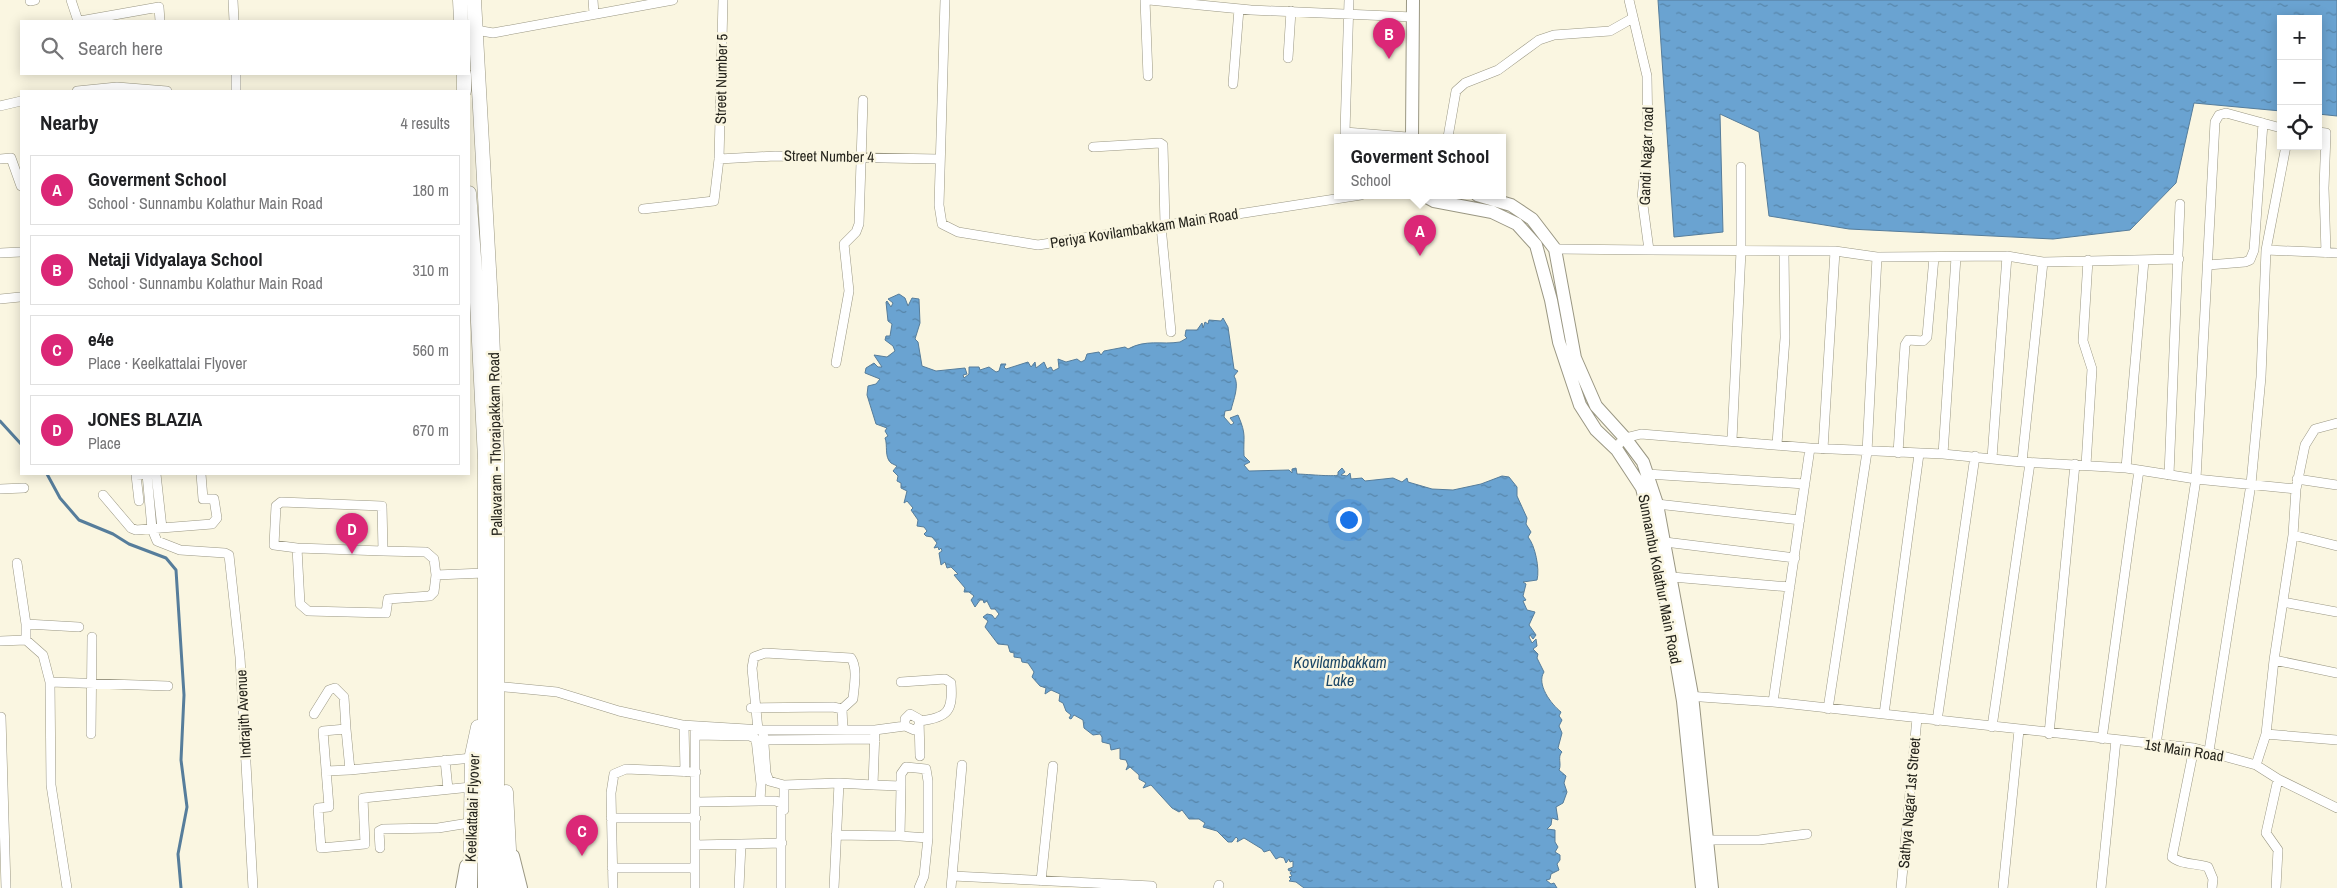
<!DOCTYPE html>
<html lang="en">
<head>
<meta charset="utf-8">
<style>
  body { margin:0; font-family:"Archivo Narrow",sans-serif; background:#f2f2f2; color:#202124 }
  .controls { position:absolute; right:15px; top:15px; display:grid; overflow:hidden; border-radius:0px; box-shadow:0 2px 12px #0003 }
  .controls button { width:45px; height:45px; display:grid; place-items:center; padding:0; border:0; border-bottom:1px solid #e0e0e0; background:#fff; color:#202124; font:25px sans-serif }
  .you { position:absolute; left:1348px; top:519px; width:18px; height:18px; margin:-12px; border:4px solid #fff; border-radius:50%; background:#1a73e8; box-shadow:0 0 0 8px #1a73e833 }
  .badge { display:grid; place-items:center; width:32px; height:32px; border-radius:50%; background:#db2777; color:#fff; font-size:16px; font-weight:700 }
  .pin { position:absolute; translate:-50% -41px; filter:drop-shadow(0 1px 2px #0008) }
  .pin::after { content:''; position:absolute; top:26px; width:18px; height:15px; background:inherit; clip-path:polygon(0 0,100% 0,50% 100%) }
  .popup { position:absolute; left:1334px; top:134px; width:172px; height:65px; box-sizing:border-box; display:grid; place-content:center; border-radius:0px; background:#fff; filter:drop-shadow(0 1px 4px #0005); font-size:16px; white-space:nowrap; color:#757577 }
  .popup b { font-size:19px; color:#202124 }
  .popup::after { content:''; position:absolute; left:50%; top:100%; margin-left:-10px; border:10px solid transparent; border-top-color:#fff }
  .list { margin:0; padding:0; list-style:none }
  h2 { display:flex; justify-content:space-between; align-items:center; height:65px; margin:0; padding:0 20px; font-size:21px }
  h2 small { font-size:16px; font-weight:400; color:#757577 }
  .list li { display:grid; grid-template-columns:32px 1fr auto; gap:15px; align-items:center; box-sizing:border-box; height:70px; margin:0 10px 10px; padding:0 10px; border:1px solid #e0e0e0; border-radius:0px }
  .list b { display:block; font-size:19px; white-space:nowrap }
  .list p { margin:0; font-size:16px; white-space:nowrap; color:#757577 }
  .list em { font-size:16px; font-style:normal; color:#757577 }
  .icon { flex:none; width:28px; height:28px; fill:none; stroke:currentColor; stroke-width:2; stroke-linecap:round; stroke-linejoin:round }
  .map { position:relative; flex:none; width:2337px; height:888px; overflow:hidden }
  .search { position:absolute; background:#fff; box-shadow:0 2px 12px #0003; left:20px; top:20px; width:450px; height:55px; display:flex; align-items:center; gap:12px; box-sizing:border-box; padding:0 18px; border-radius:0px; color:#757577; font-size:19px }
  .panel { position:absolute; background:#fff; box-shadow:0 2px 12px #0003; left:20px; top:90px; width:450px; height:385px; border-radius:0px }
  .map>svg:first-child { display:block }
  .water { fill:url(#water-ripples); stroke:#567d9b }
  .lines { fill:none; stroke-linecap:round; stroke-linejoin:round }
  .stream { stroke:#567d9b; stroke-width:3 }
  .street-casing { stroke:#9a9783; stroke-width:10 }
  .secondary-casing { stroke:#9a9783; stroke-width:14 }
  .primary-casing { stroke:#9a9783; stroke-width:15 }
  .street { stroke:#fff; stroke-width:9 }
  .secondary { stroke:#fff; stroke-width:12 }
  .primary { stroke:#fff; stroke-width:14 }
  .labels { text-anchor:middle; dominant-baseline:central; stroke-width:5; stroke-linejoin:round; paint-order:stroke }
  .street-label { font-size:15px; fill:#26251d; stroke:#faf6e1 }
  .water-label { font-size:16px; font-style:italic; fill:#1b4666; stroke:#faf6e1 }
</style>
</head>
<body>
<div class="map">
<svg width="2337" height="888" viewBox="0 0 2337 888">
  <defs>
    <pattern id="water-ripples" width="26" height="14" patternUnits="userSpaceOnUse" patternTransform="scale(1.25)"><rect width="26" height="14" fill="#6aa3d1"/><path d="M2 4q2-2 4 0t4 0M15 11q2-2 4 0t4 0" fill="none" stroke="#5785a9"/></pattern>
  </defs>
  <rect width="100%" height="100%" fill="#faf6e1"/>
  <path class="water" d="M 1658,0 L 2337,0 L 2337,116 L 2318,114 L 2318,19 L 2281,19 L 2281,111 L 2194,103 L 2176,183 L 2130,230 L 2053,239 L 1849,229 L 1769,216 L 1759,132 L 1720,114 L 1723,232 L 1674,237 Z
    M 899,294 L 905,298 L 908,306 L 912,298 L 919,299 L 920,323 L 915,339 L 918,342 L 922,366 L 936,371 L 965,368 L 967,374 L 963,375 L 964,378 L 969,374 L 969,367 L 979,367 L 980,370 L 989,367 L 996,372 L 999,371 L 1001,364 L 1006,364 L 1004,367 L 1006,369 L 1028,362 L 1031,367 L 1035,362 L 1036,368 L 1044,362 L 1047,369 L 1051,367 L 1053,371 L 1059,368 L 1058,359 L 1066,362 L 1077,359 L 1081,362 L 1085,360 L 1087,354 L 1099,352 L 1101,355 L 1104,351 L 1125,347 L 1128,349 C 1146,339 1161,345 1180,342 L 1187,338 L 1185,336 L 1186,330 L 1197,330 L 1202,323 L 1203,328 L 1205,322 L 1208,324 L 1209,320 L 1221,321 L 1223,318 L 1228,327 L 1234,369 L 1238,371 L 1234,376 C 1240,385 1233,401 1231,410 L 1225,411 L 1224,417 L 1231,425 L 1234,423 L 1230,418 L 1238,415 C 1247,436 1243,436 1244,456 L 1250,462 L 1244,465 L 1249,471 L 1289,470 L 1292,473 L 1292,469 L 1296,468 L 1297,474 C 1304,474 1334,477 1338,475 L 1338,472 L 1342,468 L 1345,472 L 1341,475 L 1347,476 L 1350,473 L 1351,479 L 1362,478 L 1365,481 L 1393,478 L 1402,482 L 1407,478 L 1408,482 L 1432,489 L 1453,490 L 1481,484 L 1502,476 L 1509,477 L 1517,487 L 1517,496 L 1527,518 L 1526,524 L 1531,532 L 1528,537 C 1535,545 1540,569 1537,580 L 1523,582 L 1526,584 L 1523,596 L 1526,600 L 1523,601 L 1527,610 L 1535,612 L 1529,625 L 1536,635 L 1533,639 L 1530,635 L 1529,637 L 1532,643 L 1536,639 L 1537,646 L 1533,649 L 1538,654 L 1537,658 L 1544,672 C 1536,684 1551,704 1561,712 L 1559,716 L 1562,720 L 1559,726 L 1562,733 L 1558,748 L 1562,752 C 1557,757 1562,764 1559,770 L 1566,776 L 1564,783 L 1567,792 L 1563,803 L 1556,807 L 1558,820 L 1552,818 L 1551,825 L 1547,829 L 1555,830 L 1555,842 L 1558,847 L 1555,852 L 1560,855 L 1560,860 L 1557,864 L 1559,870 L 1551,874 L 1550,879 L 1546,880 L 1551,884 L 1554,883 L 1557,888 L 1304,888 L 1296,882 L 1289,881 L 1291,879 L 1289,877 L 1292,876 L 1290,873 L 1292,870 L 1289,871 L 1288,869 L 1293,867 L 1293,861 L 1290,862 L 1289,859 L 1286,863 L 1284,858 L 1280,857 L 1276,859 L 1270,850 L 1264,852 L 1262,849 L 1244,838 L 1237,842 L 1238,839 L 1236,837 L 1232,842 L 1228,842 L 1217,831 L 1203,827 L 1205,823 L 1199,819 L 1189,819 L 1182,810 L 1179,812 L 1172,808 L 1151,785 L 1143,788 L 1146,783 L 1139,779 L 1139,775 L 1130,767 L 1126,770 L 1128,765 L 1126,760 L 1120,759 L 1120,748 L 1111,750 L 1110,744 L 1102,742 L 1102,737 L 1100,734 L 1093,735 L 1084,728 L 1083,720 L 1074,715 L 1071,719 L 1069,718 L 1071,715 L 1066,711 L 1063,703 L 1059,701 L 1060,694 L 1051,690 L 1045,694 L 1046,688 L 1040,686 L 1032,677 L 1034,672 L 1028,663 L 1022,662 L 1021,658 L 1014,657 L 1014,653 L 1010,652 L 1008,645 L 998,644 L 985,627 L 988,621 L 983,617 L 987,614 L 992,615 L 995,619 L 999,614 L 995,609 L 991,609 L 987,601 L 984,603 L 983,600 L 980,600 L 975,607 L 971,600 L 974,596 L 969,592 L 964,592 L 965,588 L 954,575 L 958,574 L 951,567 L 947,568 L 945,562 L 941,565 L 939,553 L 942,551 L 941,548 L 939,550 L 938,547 L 934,548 L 937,543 L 932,537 L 926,536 L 924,534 L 927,531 L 924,527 L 917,526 L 918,520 L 911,510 L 913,508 L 907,501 L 904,503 L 907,491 L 901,488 L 901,483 L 897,481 L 898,476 L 893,471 L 897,466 C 895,465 893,464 891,463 C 884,457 888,445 885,438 L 888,436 L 885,431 L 887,428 L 876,424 L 867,395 L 868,386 L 876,384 L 880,379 L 865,373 L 866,368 L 874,363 L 878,367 L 882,367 L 874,355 L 887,357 L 895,351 L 893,346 L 885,340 L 886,336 L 890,336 L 892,324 L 888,321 L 886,302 L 887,301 L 891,307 L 893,303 L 888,299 Z"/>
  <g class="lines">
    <path class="stream" d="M 0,421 L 21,444
      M 47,474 L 60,498 L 79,520 L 113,534 L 129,544 L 166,558 L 176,570 L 184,695 L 181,760 L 187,807 L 178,854 L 181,888"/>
    <defs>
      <path id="street" d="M 71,0 L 78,21
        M 233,0 L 234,21
        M 593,0 L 594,14
        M 945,0 L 939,205 L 942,224 L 958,232 L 1038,245 L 1361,195
        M 1145,0 L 1148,76
        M 1149,0 L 1251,10 L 1413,17
        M 1349,0 L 1345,132 L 1407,137
        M 30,1 L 35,0
        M 80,21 L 159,7 L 160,21
        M 476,30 L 493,33 L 673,0
        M 1288,58 L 1291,11
        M 236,74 L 236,91
        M 1233,84 L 1239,9
        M 77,91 L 117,87 L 167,91
        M 0,106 L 21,101
        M 2318,132 L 2326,133 L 2324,188 L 2326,253
        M 1448,137 L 1456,91 L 1465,83 L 1498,70 L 1539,40 L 1554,35 L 1610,31 L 1633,18
        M 1093,147 L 1160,143 L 1163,145 L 1165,225
        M 0,159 L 11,158 L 21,186
        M 719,159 L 775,156 L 939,159
        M 643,209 L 714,201 L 719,159 L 723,0
        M 1161,226 L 1171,332
        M 1555,249 L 1649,250 L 1642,198 L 1648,138 L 1647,76 L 1629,0
        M 1649,250 L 1835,251 L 1877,257 L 2007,256 L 2043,262 L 2179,259
        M 2266,250 L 2286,146
        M 0,253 L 21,252
        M 2208,265 L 2245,262 L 2250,260 L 2254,250 L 2263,123
        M 0,299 L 20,297
        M 836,363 L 849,291 L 844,244 L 856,232 L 859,224 L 863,100
        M 1732,440 L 1741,251 L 1741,167
        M 1777,444 L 1785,338 L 1784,251
        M 1615,448 L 1625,438 L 1641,434 L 1810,448 L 1943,454 L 2022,462 L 2126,468 L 2196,479 L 2296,489 L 2293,535 L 2274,660 L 2266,734 L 2256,765
        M 1823,449 L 1835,251
        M 1898,453 L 1905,345 L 1908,340 L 1923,341 L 1927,337 L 1934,257
        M 1943,454 L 1956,257
        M 1992,458 L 2007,256
        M 2022,462 L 2043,262
        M 2086,465 L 2092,369 L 2083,341 L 2088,260
        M 2126,468 L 2144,260
        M 147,474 L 152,529 L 157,541 L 180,550 L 225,553 L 229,555 L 240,657 L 253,888
        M 156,474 L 162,528
        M 1647,474 L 1805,484
        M 2169,475 L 2180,204
        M 2297,479 L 2337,485
        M 0,489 L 24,488
        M 2296,489 L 2305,445 L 2315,429 L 2337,423
        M 103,495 L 131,528 L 136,530 L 212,524 L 217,518 L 214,499 L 203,499 L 201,474
        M 139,501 L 136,475 L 147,474
        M 1657,504 L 1800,520
        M 2293,535 L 2337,546
        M 1665,542 L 1795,558
        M 297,548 L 383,551
        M 17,563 L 26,624 L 26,640
        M 436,575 L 434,559 L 426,552 L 383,551 L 382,506 L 281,502 L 276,506 L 274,545 L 297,548 L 300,604 L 308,611 L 386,613 L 388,599 L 430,596 L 434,592 L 436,575 L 484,573
        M 1672,577 L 1790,587
        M 2283,602 L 2337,612
        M 26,624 L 79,627
        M 0,641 L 26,640 L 43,655 L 50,682 L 51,785 L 67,888
        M 2274,660 L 2337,673
        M 50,682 L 168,686
        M 901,682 L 945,679 L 951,683 C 953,710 949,718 919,721
        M 494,686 L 557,692 L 619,711 L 682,725 L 763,730 L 875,730 L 905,726
        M 1687,696 L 1773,702 L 2194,748 L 2256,765 L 2278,779 L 2337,808
        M 1773,702 L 1810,448
        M 751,708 L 833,707 L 842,709 L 843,730
        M 1828,709 L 1867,452 L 1877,257
        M 314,714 L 329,690 L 335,688 L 344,697 L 346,729
        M 1884,714 L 1919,454
        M 1,717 L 6,888
        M 1937,721 L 1975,456
        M 684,725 L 685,772
        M 918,727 L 914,730 L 905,726 L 905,719 L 910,714 L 919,719 L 920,756
        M 1992,727 L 2030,463
        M 758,730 L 752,668 L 754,657 L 765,653 L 851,658 C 858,668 854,687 853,699 L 842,709
        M 763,730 L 766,773 L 769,781 L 784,785 L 784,810
        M 695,731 L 695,888
        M 91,734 L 92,637
        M 2049,734 L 2075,464
        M 2266,734 L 2337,740
        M 695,735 L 750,736 L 756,739 L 761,784 L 760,801 L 776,801 L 781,803 L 781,888
        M 2102,739 L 2139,470
        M 763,740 L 875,739
        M 2156,744 L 2196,479 L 2215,122 L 2219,115 L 2226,113 L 2281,128
        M 2194,748 L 2172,857 C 2181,865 2197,863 2208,867 L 2213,879 L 2212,888
        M 2209,751 L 2251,484 L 2261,377 L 2266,250 L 2337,253
        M 445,760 L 448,789
        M 326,771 L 350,770
        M 784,785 L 839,783 L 873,785
        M 471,787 L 363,798 L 365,844 L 321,848 L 318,808 L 329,807 L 323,731 L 346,729 L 350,770 L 472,758
        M 696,802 L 760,801
        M 611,818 L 696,818
        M 836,835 L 900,836 L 901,786 L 873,785 L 875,730
        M 900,836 L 928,838 L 928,781 L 926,769 L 906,767 L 901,774 L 901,786
        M 1708,840 L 1759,840 L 1807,834
        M 695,845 L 782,843
        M 380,848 L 379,831 L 383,829 L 438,828 L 469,823
        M 612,868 L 695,868
        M 953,876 L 1152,886
        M 1041,881 L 1053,766
        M 613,888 L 611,793 L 614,774 L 626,769 L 696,772
        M 739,888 L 741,844
        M 834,888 L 839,783
        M 919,888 L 924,876 L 928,838
        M 951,888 L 962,765
        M 1218,888 L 1219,885
        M 1901,888 L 1917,718
        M 2003,888 L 2019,730
        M 2101,888 L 2116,740
        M 2276,888 L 2278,850 L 2266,833 L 2278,779"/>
      <path id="secondary" d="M 1412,137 L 1413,0
        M 1423,195 L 1434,201 L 1492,212 L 1517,224 L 1536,245 L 1551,300 L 1559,342 L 1580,405 L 1596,430 L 1617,450 L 1642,488 L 1657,548 L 1683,701 L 1702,888
        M 1477,195 L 1511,205 L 1532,219 L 1555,249 L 1575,358 L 1596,406 L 1625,438 L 1643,462 L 1657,504 L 1692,695 L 1712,888
        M 513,856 L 521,888
        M 462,888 L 466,866"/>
      <path id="primary" d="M 460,0 L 461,21
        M 474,0 L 491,305 L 497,454 L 497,888
        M 464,74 L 464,91
        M 469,193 L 476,283 L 485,459 L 485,888
        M 506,792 L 511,888
        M 470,888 L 472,755 L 478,727"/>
    </defs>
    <use href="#street" class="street-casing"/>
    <use href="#secondary" class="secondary-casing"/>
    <use href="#primary" class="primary-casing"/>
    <use href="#street" class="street"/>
    <use href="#secondary" class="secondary"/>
    <use href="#primary" class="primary"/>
  </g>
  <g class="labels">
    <g class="street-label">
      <text transform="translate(721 79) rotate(-89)">Street Number 5</text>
      <text transform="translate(829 156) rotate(1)">Street Number 4</text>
      <text transform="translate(1646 156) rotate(-88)">Gandi Nagar road</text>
      <text transform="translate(1144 228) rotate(-9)">Periya Kovilambakkam Main Road</text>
      <text transform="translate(495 444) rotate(-91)">Pallavaram - Thoraipakkam Road</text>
      <text transform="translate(1660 579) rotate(79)">Sunnambu Kolathur Main Road</text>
      <text transform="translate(243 714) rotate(-93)">Indrajith Avenue</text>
      <text transform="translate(2184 750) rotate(9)">1st Main Road</text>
      <text transform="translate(1909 803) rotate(-85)">Sathya Nagar 1st Street</text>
      <text transform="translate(472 808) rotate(-88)">Keelkattalai Flyover</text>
    </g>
    <g class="water-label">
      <text x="1340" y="662">Kovilambakkam<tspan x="1340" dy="18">Lake</tspan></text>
    </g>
  </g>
</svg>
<div class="controls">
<button>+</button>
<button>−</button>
<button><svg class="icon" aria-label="locate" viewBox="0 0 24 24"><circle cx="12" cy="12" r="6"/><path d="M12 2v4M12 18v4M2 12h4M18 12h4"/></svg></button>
</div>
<div class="you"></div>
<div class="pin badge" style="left:1420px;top:256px">A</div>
<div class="popup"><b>Goverment School</b>School</div>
<div class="pin badge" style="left:1389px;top:59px">B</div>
<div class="pin badge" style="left:582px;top:856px">C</div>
<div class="pin badge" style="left:352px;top:554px">D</div>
<div class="search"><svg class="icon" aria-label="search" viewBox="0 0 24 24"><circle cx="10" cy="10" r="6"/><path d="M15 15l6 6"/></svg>Search here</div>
<section class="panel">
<h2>Nearby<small>4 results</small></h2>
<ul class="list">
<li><span class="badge">A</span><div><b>Goverment School</b><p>School · Sunnambu Kolathur Main Road</p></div><em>180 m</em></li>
<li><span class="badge">B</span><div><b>Netaji Vidyalaya School</b><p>School · Sunnambu Kolathur Main Road</p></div><em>310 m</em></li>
<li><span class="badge">C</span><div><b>e4e</b><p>Place · Keelkattalai Flyover</p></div><em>560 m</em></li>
<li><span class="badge">D</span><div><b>JONES BLAZIA</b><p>Place</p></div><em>670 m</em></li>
</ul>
</section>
</div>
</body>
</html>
